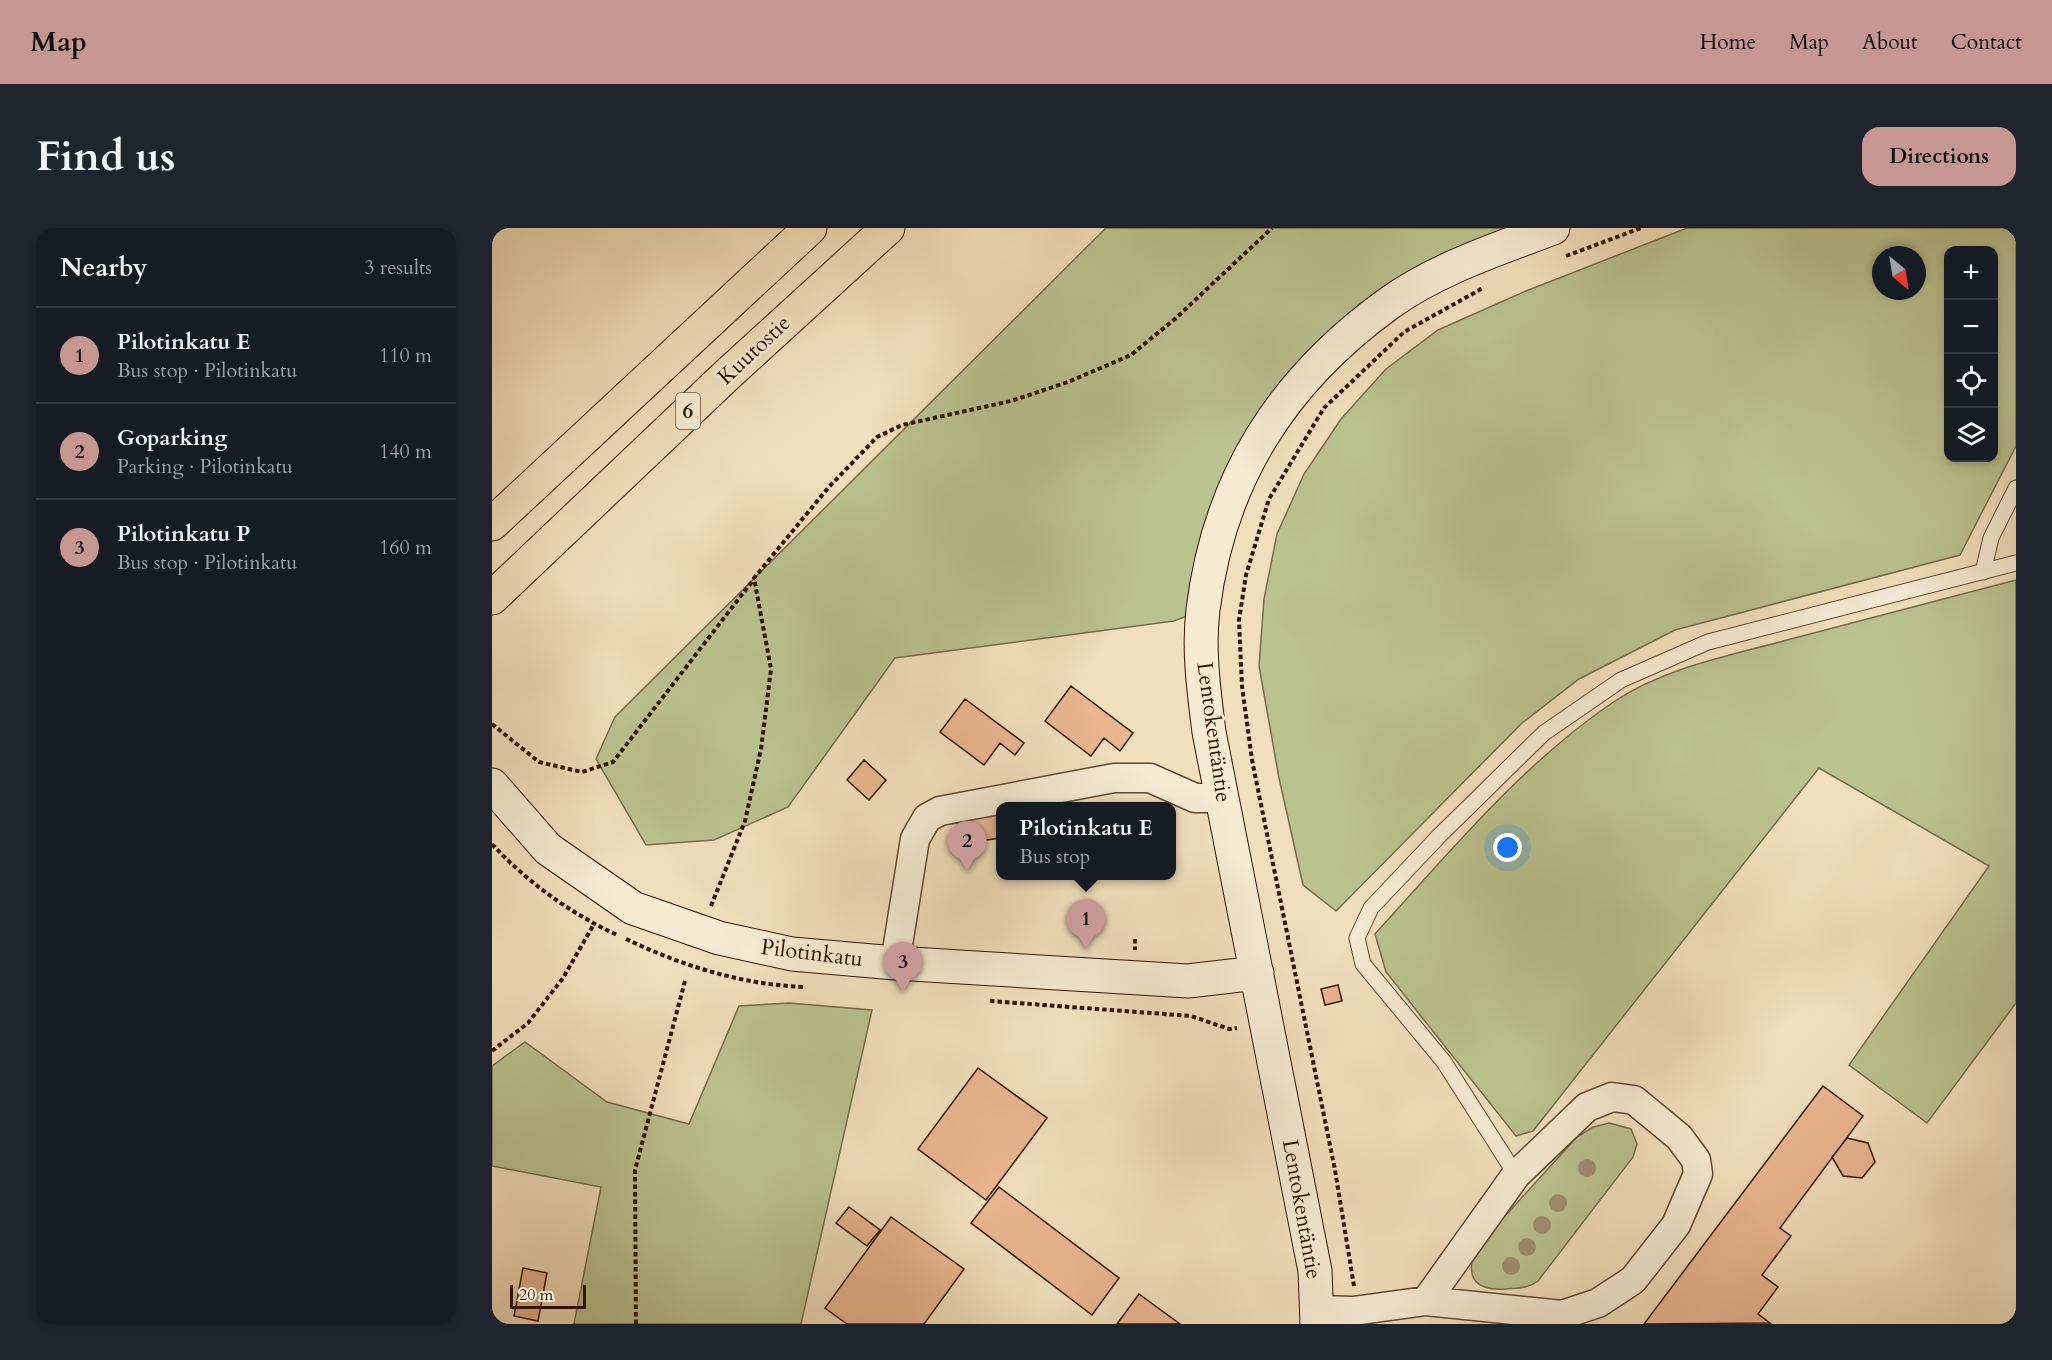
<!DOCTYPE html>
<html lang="en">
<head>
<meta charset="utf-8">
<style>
  body { margin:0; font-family:Cardo,serif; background:#20242c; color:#f1f3f6 }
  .controls { position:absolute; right:18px; top:18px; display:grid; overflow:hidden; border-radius:12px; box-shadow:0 3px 9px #0003 }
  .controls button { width:54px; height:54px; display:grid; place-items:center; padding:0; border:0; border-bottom:2px solid #363941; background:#171b24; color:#f1f3f6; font:30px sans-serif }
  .compass { position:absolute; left:1380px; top:18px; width:54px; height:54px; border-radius:50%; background:#171b24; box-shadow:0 3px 9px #0003; rotate:150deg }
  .scale { position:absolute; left:18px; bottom:15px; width:76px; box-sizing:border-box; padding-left:6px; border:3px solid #311507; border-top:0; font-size:16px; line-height:21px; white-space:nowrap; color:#311507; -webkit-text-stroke:4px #f6ead3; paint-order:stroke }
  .you { position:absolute; left:1016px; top:620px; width:21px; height:21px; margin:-15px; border:4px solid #fff; border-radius:50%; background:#1a73e8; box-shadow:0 0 0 9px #1a73e833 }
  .badge { display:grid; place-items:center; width:39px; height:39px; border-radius:50%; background:#c59692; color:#111; font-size:20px; font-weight:700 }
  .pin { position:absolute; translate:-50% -50px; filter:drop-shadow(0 2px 3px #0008) }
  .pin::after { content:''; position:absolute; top:32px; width:21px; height:18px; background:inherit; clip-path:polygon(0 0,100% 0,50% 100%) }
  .popup { position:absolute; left:504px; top:574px; width:180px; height:78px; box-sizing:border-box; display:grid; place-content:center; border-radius:12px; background:#171b24; filter:drop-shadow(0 2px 4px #0005); font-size:20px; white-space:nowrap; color:#9ea1a6 }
  .popup b { font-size:22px; color:#f1f3f6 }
  .popup::after { content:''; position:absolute; left:50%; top:100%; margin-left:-12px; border:12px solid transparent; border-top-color:#171b24 }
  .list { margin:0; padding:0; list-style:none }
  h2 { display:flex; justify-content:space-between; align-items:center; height:78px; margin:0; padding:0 24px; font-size:26px }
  h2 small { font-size:20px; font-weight:400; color:#9ea1a6 }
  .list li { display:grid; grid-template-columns:39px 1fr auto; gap:18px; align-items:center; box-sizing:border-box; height:96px; padding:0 24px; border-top:2px solid #363941 }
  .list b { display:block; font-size:22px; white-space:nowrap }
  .list p { margin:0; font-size:20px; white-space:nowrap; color:#9ea1a6 }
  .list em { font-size:20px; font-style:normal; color:#9ea1a6 }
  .icon { flex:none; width:33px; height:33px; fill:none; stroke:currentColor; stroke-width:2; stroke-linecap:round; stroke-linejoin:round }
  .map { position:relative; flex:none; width:1524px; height:1096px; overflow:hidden; border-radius:18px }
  header { display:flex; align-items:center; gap:36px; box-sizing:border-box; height:84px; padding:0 30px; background:#c59692; color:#111 }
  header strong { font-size:28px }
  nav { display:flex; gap:33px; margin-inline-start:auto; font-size:21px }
  .intro { display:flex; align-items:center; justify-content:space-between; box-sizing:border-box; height:144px; padding:0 36px }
  h1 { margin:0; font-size:42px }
  .button { padding:15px 27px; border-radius:18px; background:#c59692; color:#111; font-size:21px; font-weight:700 }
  main { display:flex; gap:36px; padding:0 36px }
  aside { flex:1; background:#171b24; border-radius:18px; box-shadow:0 3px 9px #0003 }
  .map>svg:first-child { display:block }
  .green { fill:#bac290; stroke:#766c4c; stroke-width:1.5; fill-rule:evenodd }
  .building { fill:#e9b690; stroke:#311507; stroke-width:1.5 }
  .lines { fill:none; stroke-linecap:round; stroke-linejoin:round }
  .lane-casing { stroke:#614834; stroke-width:17 }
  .street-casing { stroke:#614834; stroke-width:31 }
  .secondary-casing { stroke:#311507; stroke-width:35 }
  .highway-casing { stroke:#311507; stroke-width:35 }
  .path { stroke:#311507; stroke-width:4; stroke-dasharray:4.5 3; stroke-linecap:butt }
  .lane { stroke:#f6ead3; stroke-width:15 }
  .street { stroke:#f6ead3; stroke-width:28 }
  .secondary { stroke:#f6ead3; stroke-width:33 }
  .highway { stroke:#f1dfbb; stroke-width:33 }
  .tree { fill:#9e8c6f }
  .labels { text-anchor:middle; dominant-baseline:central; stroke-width:5; stroke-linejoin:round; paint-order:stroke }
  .shield { fill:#f6ead3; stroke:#6c5544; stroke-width:1.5 }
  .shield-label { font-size:21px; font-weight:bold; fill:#311507 }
  .street-label { font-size:22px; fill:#311507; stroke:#f6ead3 }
</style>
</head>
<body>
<header>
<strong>Map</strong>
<nav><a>Home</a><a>Map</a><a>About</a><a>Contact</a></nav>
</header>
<div class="intro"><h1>Find us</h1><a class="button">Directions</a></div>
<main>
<aside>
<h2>Nearby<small>3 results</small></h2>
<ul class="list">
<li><span class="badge">1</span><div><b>Pilotinkatu E</b><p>Bus stop · Pilotinkatu</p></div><em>110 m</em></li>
<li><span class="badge">2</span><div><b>Goparking</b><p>Parking · Pilotinkatu</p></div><em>140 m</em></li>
<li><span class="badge">3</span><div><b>Pilotinkatu P</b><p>Bus stop · Pilotinkatu</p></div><em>160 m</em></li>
</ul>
</aside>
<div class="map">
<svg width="1524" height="1096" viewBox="0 0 1524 1096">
  <rect width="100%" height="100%" fill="#f1dfbb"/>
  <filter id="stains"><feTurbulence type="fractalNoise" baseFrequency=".00333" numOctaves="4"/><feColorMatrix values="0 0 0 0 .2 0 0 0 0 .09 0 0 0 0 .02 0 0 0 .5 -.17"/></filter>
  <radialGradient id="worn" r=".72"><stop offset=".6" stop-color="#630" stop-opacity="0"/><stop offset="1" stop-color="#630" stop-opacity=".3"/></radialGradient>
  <path class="green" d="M 614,0 L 1061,0 L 941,49 L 792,173 L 711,382 L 682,393 L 403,430 L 296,579 L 222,612 L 154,617 L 104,531 L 123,489 Z
    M 1195,0 L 1524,0 L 1524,218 L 1468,327 L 1183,402 L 1087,451 L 1030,495 L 844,683 L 811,657 L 787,550 L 767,438 L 772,371 L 785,306 L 812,246 L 849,191 L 894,141 L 946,102 L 1034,63 ZM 1456,22 L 1502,22 L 1502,230 L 1456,230 ZM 1389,27 L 1425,27 L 1425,63 L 1389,63 Z
    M 1524,352 L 1524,775 L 1435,895 L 1357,837 L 1497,638 L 1327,540 L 1041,903 L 1024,908 L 894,744 L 883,706 C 957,625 1029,537 1120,475 C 1171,440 1237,428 1295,412 C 1372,392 1448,372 1524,352 Z
    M 297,775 L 380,782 L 309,1096 L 82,1096 L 109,959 L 0,938 L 0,838 L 33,814 L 115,874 L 197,896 L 247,778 Z
    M 1117,895 L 1139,901 L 1145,916 L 1141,929 L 1046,1053 C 1035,1061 1026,1060 1014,1061 C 984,1063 973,1051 983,1021 L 1085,909 L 1101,899 Z"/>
  <path class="building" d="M 579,458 L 641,505 L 628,523 L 612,510 L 599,528 L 553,493 Z
    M 473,471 L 532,515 L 523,527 L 508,515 L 492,537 L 448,504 Z
    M 372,532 L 394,552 L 377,572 L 355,552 Z
    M 508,584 L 508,610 L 468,616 L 464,591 Z
    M 846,757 L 850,773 L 833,777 L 829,761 Z
    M 486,840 L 555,890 L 494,972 L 426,921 Z
    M 1331,858 L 1371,888 L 1288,1000 L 1299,1008 L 1270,1047 L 1286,1059 L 1266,1086 L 1278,1095 L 1152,1096 Z
    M 1355,910 L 1376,915 L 1383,934 L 1370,950 L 1351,948 L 1340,929 Z
    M 507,959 L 627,1050 L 600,1087 L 479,995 Z
    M 357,979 L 388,1002 L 375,1018 L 344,995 Z
    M 399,989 L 472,1041 L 432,1096 L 355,1096 L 333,1080 Z
    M 31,1040 L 55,1045 L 46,1093 L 22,1088 Z
    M 647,1066 L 688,1096 L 625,1096 Z"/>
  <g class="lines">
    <defs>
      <path id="lane" d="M 1491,344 L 1499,310 L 1524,260
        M 1024,947 L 952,834 L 871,736 L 865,710 L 879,680 L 948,607 L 1052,505 L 1129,452 L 1216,414 L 1524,335"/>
      <path id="street" d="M 403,735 L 423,611 L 435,590 L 448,583 L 622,550 L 658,550 L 703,570 L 731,570
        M 825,1082 L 861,1083 L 934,1073 L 1070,1087 L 1106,1075 L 1141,1052 L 1184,997 L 1206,946 L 1204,932 L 1187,909 L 1142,872 L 1120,869 L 1095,879 L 1024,947 L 934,1073"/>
      <path id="secondary" d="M 0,557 L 56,621 L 141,680 L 227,710 L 300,726 L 403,735 L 696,753 L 765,745
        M 825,1096 L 823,1043 L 717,504 C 712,464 706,422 711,382 C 727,251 790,153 896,76 C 944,41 1006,21 1061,0"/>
      <path id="highway" d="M 0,296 L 318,0
        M 0,370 L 236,146 L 396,0"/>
    </defs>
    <use href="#lane" class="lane-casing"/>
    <use href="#street" class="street-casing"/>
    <use href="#secondary" class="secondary-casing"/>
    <use href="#highway" class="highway-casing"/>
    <path class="path" d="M 1074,28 L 1149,0
      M 0,496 L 47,534 L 90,544 L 121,534 L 262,351
      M 0,616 C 35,654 78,685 125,707
      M 219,678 L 253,593 L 269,521 L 279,441 L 262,350 L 336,260 L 385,209 L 410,197 L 519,173 L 576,154 L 639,127 L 684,90 L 780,0
      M 134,711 C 191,738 250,757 314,759
      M 643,711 L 643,722
      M 498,773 L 699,788 L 737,801 L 745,800
      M 0,823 L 36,795 L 71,750 L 102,696
      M 862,1058 L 843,942 L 760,532 L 750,458 L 747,392 L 754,347 L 777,271 L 832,180 L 912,104 L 991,60
      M 144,1096 L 143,942 L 193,753"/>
    <use href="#lane" class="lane"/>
    <use href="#street" class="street"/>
    <use href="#secondary" class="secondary"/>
    <use href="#highway" class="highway"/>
  </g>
  <g class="tree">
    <circle cx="1095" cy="940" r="9"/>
    <circle cx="1066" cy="975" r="9"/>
    <circle cx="1050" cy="997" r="9"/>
    <circle cx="1035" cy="1019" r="9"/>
    <circle cx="1019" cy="1038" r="9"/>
  </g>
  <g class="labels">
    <rect class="shield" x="184" y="165" width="24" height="36" rx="4.5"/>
    <g class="shield-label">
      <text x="196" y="183">6</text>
    </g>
    <g class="street-label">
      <text transform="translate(262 122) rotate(-43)">Kuutostie</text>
      <text transform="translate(722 504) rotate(82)">Lentokentäntie</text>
      <text transform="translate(320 725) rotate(7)">Pilotinkatu</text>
      <text transform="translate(810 981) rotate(80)">Lentokentäntie</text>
    </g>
  </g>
  <rect width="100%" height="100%" filter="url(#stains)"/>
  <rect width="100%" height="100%" fill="url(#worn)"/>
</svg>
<div class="controls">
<button>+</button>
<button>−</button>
<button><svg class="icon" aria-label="locate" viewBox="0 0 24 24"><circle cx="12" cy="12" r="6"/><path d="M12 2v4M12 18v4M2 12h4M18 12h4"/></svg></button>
<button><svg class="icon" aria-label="layers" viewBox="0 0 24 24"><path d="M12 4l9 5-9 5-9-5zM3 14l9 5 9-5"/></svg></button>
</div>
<svg class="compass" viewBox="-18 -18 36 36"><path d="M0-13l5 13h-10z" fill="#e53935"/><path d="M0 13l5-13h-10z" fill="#9ea1a6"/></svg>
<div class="scale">20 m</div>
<div class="you"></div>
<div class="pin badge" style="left:594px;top:721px">1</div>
<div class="popup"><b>Pilotinkatu E</b>Bus stop</div>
<div class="pin badge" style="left:475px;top:643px">2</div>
<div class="pin badge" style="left:411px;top:764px">3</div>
</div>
</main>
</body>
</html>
